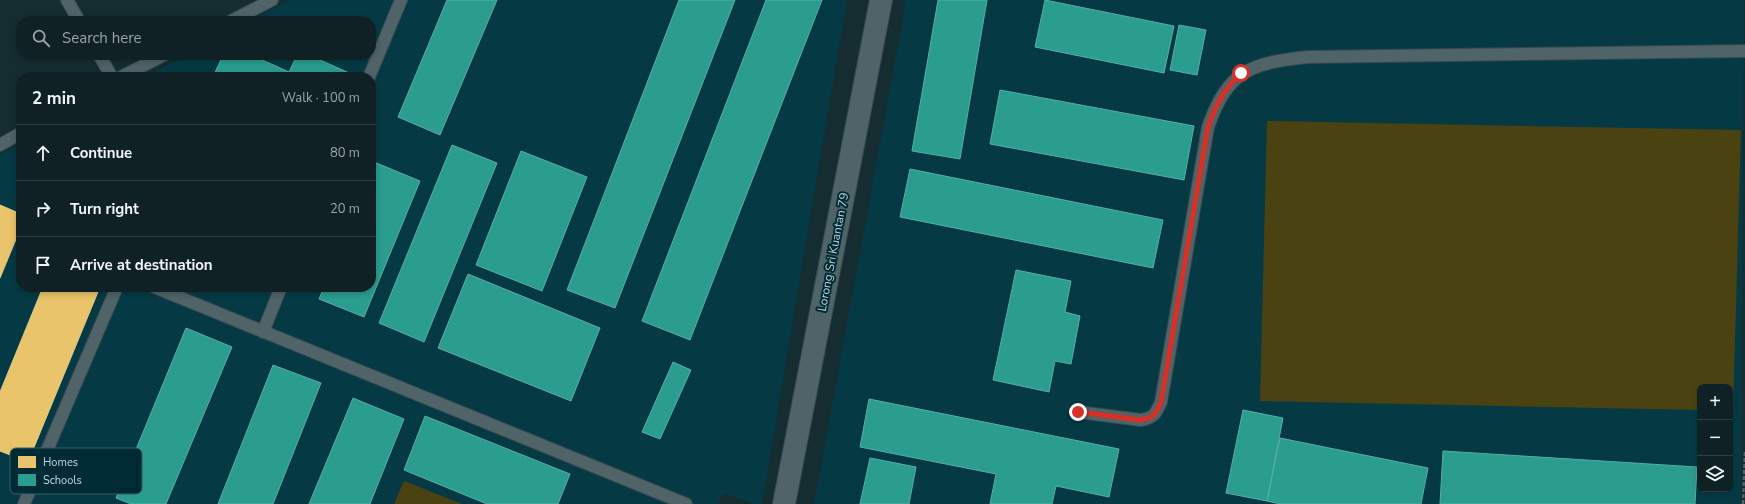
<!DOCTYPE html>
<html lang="en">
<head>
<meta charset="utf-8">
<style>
  body { margin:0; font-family:"Nunito Sans",sans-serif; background:#1e2e32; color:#f1f3f6 }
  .controls { position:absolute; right:12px; bottom:12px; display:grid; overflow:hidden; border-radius:8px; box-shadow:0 2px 6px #0003 }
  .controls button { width:36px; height:36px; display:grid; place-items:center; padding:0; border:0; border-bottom:1px solid #303e42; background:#102125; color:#f1f3f6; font:20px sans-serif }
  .stop { position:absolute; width:12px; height:12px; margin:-9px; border:3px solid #d93025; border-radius:50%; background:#fff }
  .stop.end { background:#d93025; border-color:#fff; box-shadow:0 1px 4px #0008 }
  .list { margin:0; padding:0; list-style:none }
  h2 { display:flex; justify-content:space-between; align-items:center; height:52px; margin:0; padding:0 16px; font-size:17px }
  h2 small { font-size:13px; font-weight:400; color:#9ca3a7 }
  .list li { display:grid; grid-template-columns:26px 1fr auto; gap:12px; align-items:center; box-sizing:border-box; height:56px; padding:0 16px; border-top:1px solid #303e42 }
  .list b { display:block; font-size:15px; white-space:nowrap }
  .list em { font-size:13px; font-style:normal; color:#9ca3a7 }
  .icon { flex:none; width:22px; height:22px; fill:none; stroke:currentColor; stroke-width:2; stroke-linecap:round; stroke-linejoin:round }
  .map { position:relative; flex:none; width:1745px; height:504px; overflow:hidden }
  .search { position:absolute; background:#102125; box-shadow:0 2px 6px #0003; left:16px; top:16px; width:360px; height:44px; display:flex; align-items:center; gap:10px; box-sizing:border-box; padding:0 14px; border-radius:16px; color:#9ca3a7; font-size:15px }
  .panel { position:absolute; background:#102125; box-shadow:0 2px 6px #0003; left:16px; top:72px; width:360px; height:220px; border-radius:16px }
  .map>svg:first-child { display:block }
  .built { fill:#053a44; fill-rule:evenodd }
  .green { fill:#4a4211 }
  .homes { fill:#e9c46a; stroke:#dcca8d }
  .schools { fill:#2a9d8f; stroke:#56afa7 }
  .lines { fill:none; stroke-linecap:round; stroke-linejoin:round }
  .lane-casing { stroke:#36484c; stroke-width:14 }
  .secondary-casing { stroke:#36484c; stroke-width:24 }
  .path { stroke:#506367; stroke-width:2.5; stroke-dasharray:4 2; stroke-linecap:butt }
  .lane { stroke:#4f6368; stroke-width:12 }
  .secondary { stroke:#4f6368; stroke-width:22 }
  .route { stroke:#d93025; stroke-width:5 }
  .labels { text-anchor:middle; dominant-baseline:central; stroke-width:4; stroke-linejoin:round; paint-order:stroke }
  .street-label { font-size:12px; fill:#bed9e0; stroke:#002a34 }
  .key { fill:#002a34; stroke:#395f68; stroke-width:1 }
  .key-label { font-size:11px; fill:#bed9e0 }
</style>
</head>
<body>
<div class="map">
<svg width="1745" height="504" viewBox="0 0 1745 504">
  <rect width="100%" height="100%" fill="#152c31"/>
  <path class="built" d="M 289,0 L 847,0 L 762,504 L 753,504 L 724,493 L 718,504 L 0,504 L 0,155 L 21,143 L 21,287 L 371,287 L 371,77 L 145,77 L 187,55 L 371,55 L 371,21 L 250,21 Z
    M 906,0 L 1744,0 L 1741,504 L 814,504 ZM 1700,387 L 1730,387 L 1730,489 L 1700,489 Z"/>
  <path class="green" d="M 1267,121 L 1741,130 L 1733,410 L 1730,410 L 1730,387 L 1700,387 L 1700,410 L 1260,401 Z
    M 404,481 L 462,504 L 394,504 Z"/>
  <path class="homes" d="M 0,205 L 21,214 L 21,227 L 0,278 Z
    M 43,287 L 100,287 L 28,462 L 0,451 L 0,392 Z"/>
  <path class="schools" d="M 447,0 L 497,0 L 440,135 L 398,117 Z
    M 679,0 L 735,0 L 615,308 L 567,290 Z
    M 766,0 L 822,0 L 690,340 L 642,321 Z
    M 938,0 L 987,0 L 960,159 L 912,151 Z
    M 1045,0 L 1174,26 L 1164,73 L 1035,47 Z
    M 1179,25 L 1206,30 L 1197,75 L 1170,70 Z
    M 223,55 L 251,55 L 289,72 L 297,55 L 309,55 L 356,76 L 355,77 L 213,77 Z
    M 1000,90 L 1194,126 L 1184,180 L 990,144 Z
    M 452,145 L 497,163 L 424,342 L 379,323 Z
    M 521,151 L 587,177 L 542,291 L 476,265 Z
    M 374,162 L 420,181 L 364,317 L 319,299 L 324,287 L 371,287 L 371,170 Z
    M 910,169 L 1163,220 L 1153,268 L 900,217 Z
    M 1016,270 L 1071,281 L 1065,312 L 1080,316 L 1071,364 L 1055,361 L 1049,392 L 993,380 Z
    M 468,274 L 600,328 L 571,401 L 438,348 Z
    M 186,328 L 232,347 L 166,504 L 131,504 L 116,498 Z
    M 673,362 L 691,370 L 660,439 L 642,432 Z
    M 273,365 L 321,383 L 273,504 L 218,504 Z
    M 353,398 L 404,419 L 370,504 L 309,504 Z
    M 869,399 L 1119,449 L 1109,497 L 1056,486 L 1052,504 L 990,504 L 996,474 L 860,447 Z
    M 1243,410 L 1283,418 L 1267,501 L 1226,493 Z
    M 425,416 L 570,474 L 558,504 L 487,504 L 404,470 Z
    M 1280,438 L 1428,468 L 1421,504 L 1280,504 L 1267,501 Z
    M 1443,451 L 1697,467 L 1695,504 L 1440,504 Z
    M 870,458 L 916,467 L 909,504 L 860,504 Z"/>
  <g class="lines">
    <defs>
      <path id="lane" d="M 67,0 L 79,21
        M 231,21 L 272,0
        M 99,55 L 112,77
        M 121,77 L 164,55
        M 369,77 L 401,0
        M 0,145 L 21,133
        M 154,287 L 686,504
        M 263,332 L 281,287
        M 1078,412 L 1141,420 C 1153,418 1156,414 1161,402 L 1208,127 C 1228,70 1251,63 1308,57 L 1745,51
        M 24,504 L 117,287"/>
      <path id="secondary" d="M 784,504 L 881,0"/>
    </defs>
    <use href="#lane" class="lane-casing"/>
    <use href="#secondary" class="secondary-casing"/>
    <path class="path" d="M 1743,504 L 1745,450"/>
    <use href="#lane" class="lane"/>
    <use href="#secondary" class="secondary"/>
  </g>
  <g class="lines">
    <path class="route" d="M 1078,412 L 1141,420 C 1153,418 1156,414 1161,402 L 1208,127 C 1216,104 1223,91 1241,73"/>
  </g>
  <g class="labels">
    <g class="street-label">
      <text transform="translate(833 252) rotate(-79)">Lorong Sri Kuantan 79</text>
    </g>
  </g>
  <rect x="10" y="448" width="132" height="46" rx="6" class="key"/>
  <rect x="18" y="456" width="18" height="12" fill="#e9c46a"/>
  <rect x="18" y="474" width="18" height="12" fill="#2a9d8f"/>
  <g class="key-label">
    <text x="43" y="466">Homes</text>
    <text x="43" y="484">Schools</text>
  </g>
</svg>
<div class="controls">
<button>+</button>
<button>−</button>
<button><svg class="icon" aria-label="layers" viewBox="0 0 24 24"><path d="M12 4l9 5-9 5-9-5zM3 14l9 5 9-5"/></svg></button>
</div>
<div class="stop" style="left:1241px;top:73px"></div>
<div class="stop end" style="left:1078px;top:412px"></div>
<div class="search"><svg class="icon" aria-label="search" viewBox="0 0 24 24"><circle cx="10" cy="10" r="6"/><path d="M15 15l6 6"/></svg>Search here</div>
<section class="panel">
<h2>2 min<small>Walk · 100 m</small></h2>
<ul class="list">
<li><svg class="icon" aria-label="ahead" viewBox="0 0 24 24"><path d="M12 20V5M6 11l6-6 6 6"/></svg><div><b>Continue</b></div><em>80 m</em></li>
<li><svg class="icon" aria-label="right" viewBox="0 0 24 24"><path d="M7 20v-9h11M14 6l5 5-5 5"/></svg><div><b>Turn right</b></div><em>20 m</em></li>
<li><svg class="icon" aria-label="arrive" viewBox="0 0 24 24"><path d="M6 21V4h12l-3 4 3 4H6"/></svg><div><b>Arrive at destination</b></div></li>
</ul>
</section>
</div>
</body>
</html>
